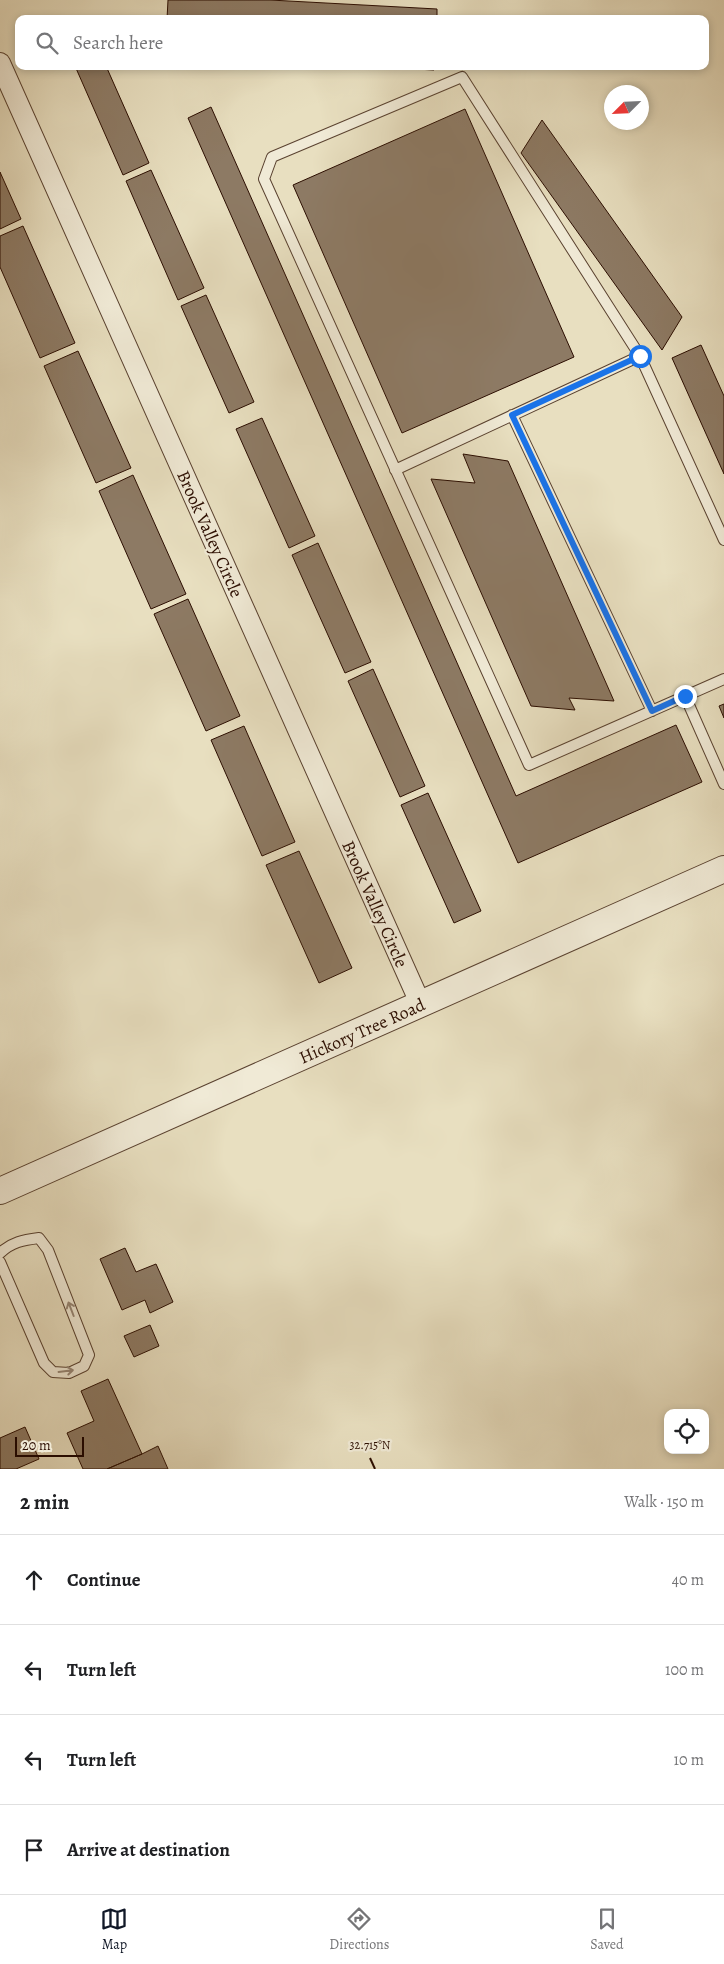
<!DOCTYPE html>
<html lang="en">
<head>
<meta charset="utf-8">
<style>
  body { margin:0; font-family:Alegreya,serif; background:#f6f6f6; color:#202124 }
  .controls { position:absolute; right:15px; bottom:15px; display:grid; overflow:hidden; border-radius:10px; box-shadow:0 2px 8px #0003 }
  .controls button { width:45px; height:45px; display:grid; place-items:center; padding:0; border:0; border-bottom:1px solid #e0e0e0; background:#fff; color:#202124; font:25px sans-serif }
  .compass { position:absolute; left:604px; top:85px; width:45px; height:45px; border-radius:50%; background:#fff; box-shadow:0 2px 8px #0003; rotate:246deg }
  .scale { position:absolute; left:15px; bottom:12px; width:69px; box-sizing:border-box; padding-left:5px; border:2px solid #2b0d00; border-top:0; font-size:14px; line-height:18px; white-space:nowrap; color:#2b0d00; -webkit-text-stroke:4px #f0ead6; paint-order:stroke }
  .stop { position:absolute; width:15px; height:15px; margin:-11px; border:4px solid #1a73e8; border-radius:50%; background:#fff }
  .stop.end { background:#1a73e8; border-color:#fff; box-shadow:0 1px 5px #0008 }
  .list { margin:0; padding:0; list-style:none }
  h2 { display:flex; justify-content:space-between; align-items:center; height:65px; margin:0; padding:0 20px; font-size:21px }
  h2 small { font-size:16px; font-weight:400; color:#757577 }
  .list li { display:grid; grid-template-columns:32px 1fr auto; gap:15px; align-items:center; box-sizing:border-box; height:90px; padding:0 20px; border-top:1px solid #e0e0e0 }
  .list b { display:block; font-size:19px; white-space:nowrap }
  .list em { font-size:16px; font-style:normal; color:#757577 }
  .icon { flex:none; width:28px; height:28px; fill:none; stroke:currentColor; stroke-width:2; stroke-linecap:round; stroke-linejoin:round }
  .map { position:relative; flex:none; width:724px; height:1469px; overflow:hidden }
  .search { position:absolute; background:#fff; box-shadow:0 2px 8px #0003; left:15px; right:15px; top:15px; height:55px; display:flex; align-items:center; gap:12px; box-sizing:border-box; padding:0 18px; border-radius:10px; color:#757577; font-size:19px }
  .sheet { height:425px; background:#fff }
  nav { display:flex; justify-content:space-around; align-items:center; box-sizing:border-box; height:70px; border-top:1px solid #e0e0e0; background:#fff; font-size:14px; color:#757577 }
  nav a { display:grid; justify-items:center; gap:2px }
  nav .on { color:#111827 }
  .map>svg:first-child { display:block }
  .building { fill:#8d7a64; stroke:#2b0d00 }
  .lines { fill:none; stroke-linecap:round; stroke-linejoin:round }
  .service-casing { stroke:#5a4230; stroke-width:12 }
  .minor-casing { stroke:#5a4230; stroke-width:22 }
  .tertiary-casing { stroke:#5a4230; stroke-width:28 }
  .service { stroke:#f0ead6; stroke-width:10 }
  .minor { stroke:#f0ead6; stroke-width:20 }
  .tertiary { stroke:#f0ead6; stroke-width:26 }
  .oneway { stroke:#978776 }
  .route { stroke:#1a73e8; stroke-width:6 }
  .ticks { fill:none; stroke:#2b0d00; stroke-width:2 }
  .labels { text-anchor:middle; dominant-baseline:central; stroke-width:4.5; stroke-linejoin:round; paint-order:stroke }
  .street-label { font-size:18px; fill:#2b0d00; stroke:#f0ead6 }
  .ticks-label { font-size:12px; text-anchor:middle; fill:#2b0d00; stroke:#f0ead6; stroke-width:4.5; stroke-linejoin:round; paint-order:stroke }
</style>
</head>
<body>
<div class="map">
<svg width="724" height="1469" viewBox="0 0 724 1469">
  <rect width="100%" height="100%" fill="#e8dfc0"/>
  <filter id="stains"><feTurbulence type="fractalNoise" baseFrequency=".004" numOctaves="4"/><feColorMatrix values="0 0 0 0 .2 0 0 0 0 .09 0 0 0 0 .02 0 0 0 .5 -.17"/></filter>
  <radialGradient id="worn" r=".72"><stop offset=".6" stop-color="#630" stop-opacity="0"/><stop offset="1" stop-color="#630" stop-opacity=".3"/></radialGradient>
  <path class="building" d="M 168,0 L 270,0 L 437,9 L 437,19 L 167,19 Z
    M 75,66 L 106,66 L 149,163 L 123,175 Z
    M 360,66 L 434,66 L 434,70 Z
    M 211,107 L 516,796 L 676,725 L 702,782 L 518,863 L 188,118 Z
    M 465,109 L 574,357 L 402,433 L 293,185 Z
    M 542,120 L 682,317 L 662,350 L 521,153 Z
    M 151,170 L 204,288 L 178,300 L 126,181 Z
    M 0,172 L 21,219 L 0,229 Z
    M 23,226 L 75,343 L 40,358 L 0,267 L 0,236 Z
    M 206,295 L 254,402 L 229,413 L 181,306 Z
    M 701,345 L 724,396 L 724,474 L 672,358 Z
    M 78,351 L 131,468 L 96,483 L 44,366 Z
    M 262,418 L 315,536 L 289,548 L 236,429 Z
    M 463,454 L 508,461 L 614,701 L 569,698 L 575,710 L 531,706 L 431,479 L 475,483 Z
    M 133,475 L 186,594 L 151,609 L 99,491 Z
    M 318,543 L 371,662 L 345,673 L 292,555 Z
    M 188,599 L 240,716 L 206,731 L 154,614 Z
    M 373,669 L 425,786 L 400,797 L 348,681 Z
    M 724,704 L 724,718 L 719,706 Z
    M 244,726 L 295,842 L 262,856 L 211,740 Z
    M 428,793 L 481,911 L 454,923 L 401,805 Z
    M 299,851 L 352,968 L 319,983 L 266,865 Z
    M 125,1248 L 136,1272 L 156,1264 L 173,1302 L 150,1313 L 145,1300 L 122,1310 L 100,1259 Z
    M 150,1325 L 159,1346 L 134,1357 L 124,1336 Z
    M 108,1379 L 142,1454 L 107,1469 L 83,1469 L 67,1433 L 94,1421 L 81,1391 Z
    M 25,1427 L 39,1459 L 16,1469 L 0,1469 L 0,1438 Z
    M 158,1446 L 168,1469 L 107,1469 L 142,1454 Z"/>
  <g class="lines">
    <defs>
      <path id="service" d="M 512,415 L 652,711
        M 395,470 L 640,356
        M 724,540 L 640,356 L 462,77 L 272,157 L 264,179 L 529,765 L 724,679
        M 685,696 L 724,784
        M 0,1253 C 12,1242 23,1240 39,1238 L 48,1250 L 89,1355 L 84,1366 L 69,1373 L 53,1372 L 44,1363 L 0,1262"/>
      <path id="minor" d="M 0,63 L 421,1005"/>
      <path id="tertiary" d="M 0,1191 L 724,869"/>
    </defs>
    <use href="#service" class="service-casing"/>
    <use href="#minor" class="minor-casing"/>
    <use href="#tertiary" class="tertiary-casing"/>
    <use href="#service" class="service"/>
    <use href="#minor" class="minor"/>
    <use href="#tertiary" class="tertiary"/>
  </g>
  <defs><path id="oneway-shaft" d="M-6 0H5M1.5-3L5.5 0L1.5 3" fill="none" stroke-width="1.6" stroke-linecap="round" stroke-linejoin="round" transform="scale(1.25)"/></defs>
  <g class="oneway">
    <use href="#oneway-shaft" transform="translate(71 1309) rotate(-111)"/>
    <use href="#oneway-shaft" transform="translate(66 1371) rotate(-7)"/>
  </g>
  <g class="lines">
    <path class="route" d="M 640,356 L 512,415 L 652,711 L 685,696"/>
  </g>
  <path class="ticks" d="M 370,1458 L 375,1469"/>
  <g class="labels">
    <g class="street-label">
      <text transform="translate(210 534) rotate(66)">Brook Valley Circle</text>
      <text transform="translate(375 904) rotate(66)">Brook Valley Circle</text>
      <text transform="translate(362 1031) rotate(-24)">Hickory Tree Road</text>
    </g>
  </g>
  <g class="ticks-label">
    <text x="370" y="1449">32.715°N</text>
  </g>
  <rect width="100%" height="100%" filter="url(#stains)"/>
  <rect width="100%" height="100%" fill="url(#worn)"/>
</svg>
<div class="controls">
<button><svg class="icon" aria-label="locate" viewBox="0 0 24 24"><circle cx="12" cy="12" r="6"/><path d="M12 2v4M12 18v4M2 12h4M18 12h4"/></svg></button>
</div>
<svg class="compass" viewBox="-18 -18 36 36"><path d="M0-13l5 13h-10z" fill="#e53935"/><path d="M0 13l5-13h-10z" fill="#757577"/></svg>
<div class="scale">20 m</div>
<div class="stop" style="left:640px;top:356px"></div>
<div class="stop end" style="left:685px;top:696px"></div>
<div class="search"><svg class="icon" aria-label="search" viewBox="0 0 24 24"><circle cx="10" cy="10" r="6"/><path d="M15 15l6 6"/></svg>Search here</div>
</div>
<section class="sheet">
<h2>2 min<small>Walk · 150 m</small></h2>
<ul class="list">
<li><svg class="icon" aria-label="ahead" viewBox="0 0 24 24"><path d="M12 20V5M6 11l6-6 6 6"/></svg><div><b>Continue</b></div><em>40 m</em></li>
<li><svg class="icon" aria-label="left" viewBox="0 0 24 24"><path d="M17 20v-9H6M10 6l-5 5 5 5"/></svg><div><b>Turn left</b></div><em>100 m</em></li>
<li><svg class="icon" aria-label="left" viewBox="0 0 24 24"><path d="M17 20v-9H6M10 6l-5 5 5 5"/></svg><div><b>Turn left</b></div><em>10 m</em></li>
<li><svg class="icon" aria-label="arrive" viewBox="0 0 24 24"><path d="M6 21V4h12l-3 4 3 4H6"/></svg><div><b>Arrive at destination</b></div></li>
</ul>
</section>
<nav>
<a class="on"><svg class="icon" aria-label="map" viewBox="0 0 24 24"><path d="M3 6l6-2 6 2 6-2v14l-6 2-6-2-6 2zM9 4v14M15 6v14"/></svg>Map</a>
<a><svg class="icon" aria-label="directions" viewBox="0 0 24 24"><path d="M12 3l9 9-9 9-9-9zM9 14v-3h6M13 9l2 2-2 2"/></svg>Directions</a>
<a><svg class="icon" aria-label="saved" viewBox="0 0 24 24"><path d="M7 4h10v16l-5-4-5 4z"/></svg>Saved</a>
</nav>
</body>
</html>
